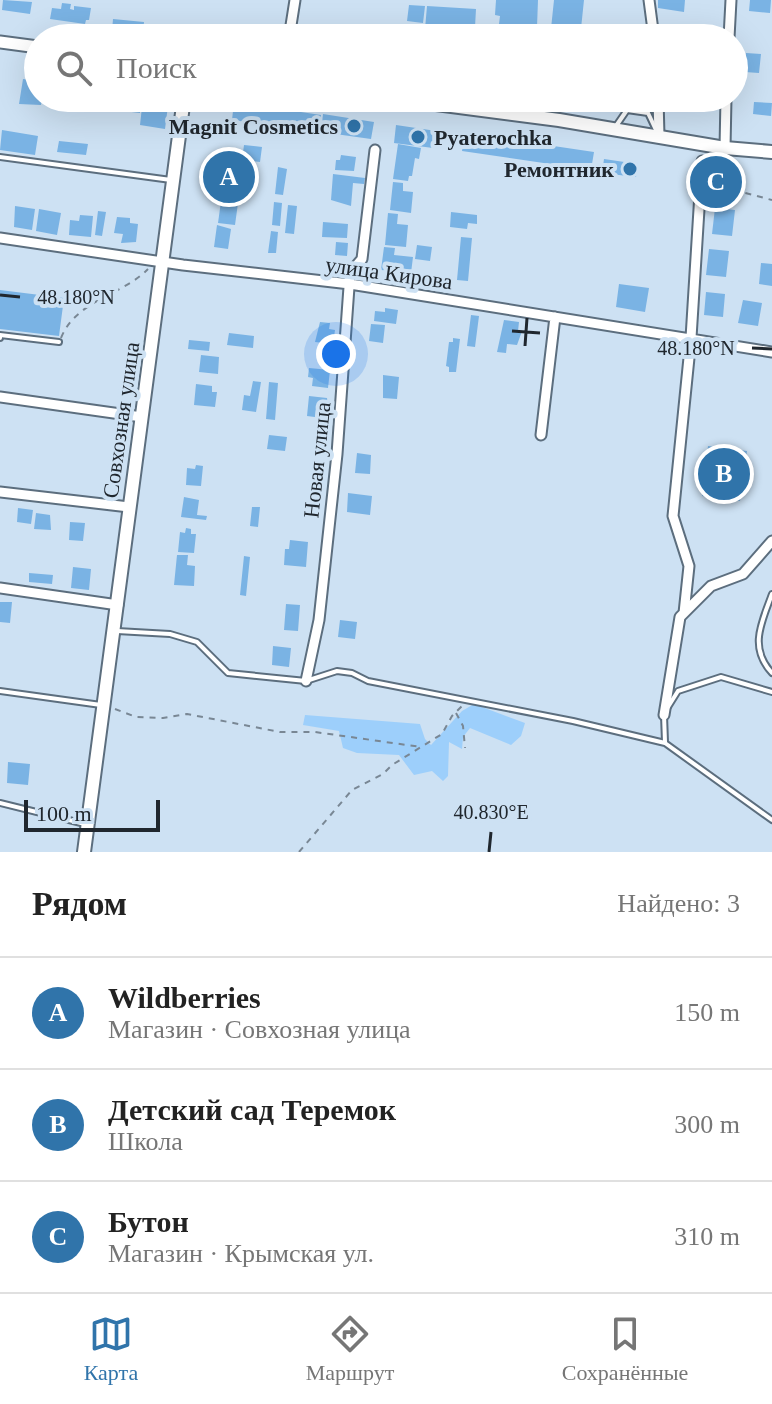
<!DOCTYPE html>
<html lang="ru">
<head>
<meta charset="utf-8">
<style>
  body { margin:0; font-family:Georgia,serif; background:#f6f6f6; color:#222 }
  .scale { position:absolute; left:24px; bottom:20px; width:136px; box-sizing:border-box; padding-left:8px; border:4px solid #20272e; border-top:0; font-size:22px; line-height:28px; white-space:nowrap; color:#20272e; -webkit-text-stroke:6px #cde1f3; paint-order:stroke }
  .you { position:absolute; left:336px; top:354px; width:28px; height:28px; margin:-20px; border:6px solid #fff; border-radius:50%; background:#1a73e8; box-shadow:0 0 0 12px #1a73e833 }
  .badge { display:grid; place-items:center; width:52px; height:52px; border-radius:50%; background:#3074aa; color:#fff; font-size:26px; font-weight:700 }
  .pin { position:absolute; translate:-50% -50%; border:4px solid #fff; box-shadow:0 2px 8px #0006 }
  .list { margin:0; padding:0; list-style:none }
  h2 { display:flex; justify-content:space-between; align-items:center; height:104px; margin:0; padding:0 32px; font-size:34px }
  h2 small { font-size:26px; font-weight:400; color:#767676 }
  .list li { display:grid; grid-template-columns:52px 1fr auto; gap:24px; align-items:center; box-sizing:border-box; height:112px; padding:0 32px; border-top:2px solid #e0e0e0 }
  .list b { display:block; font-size:30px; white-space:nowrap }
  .list p { margin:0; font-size:26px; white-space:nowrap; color:#767676 }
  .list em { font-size:26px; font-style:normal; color:#767676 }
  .icon { flex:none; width:44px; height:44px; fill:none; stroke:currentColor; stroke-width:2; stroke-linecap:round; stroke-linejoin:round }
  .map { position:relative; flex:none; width:772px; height:852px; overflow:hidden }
  .search { position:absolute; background:#fff; box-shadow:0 8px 32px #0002; left:24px; right:24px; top:24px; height:88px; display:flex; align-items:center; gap:20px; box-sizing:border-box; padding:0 28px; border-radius:44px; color:#767676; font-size:30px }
  .sheet { height:440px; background:#fff }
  nav { display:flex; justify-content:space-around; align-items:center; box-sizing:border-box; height:112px; border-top:2px solid #e0e0e0; background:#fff; font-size:22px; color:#767676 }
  nav a { display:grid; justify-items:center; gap:4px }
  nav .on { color:#3074aa }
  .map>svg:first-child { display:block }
  .green { fill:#9dcffb }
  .building { fill:#7ab3e4 }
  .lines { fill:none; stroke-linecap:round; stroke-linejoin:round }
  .service-casing { stroke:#5c6e7e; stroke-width:8 }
  .minor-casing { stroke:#5c6e7e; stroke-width:13 }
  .tertiary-casing { stroke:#5c6e7e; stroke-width:15 }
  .secondary-casing { stroke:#5c6e7e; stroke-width:16 }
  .path { stroke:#798794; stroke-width:2; stroke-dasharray:6 6; stroke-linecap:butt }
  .service { stroke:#fff; stroke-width:4 }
  .minor { stroke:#fff; stroke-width:9 }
  .tertiary { stroke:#fff; stroke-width:11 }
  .secondary { stroke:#fff; stroke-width:12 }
  .ticks { fill:none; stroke:#20272e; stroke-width:3 }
  .poi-dot { fill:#3074aa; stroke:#cde1f3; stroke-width:3 }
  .labels { text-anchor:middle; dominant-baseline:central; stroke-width:8; stroke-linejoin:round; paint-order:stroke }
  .poi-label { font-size:22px; font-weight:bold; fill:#20272e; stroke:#cde1f3; text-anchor:end }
  .street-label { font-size:22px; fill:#20272e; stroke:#cde1f3 }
  .ticks-label { font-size:20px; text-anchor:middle; fill:#20272e; stroke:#cde1f3; stroke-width:8; stroke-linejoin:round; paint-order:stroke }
</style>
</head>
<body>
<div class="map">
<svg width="772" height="852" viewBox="0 0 772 852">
  <rect width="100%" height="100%" fill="#cde1f3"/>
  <path class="green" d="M 474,704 L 525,723 L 521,736 L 511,745 L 470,728 L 463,737 L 462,749 L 449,742 L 448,776 L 443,781 L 432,771 L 414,775 L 399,755 L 357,753 L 343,748 L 339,731 L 303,725 L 305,715 L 420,724 L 425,739 L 431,745 L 462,711 Z"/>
  <path class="building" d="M 3,0 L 32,2 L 30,14 L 2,10 Z
    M 496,0 L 538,0 L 537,27 L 526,26 L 525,35 L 511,37 L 512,25 L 499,24 L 500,16 L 495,15 Z
    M 554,0 L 584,0 L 580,38 L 550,38 Z
    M 658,0 L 685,0 L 684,12 L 658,8 Z
    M 750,0 L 771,0 L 770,13 L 749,11 Z
    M 62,3 L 71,4 L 70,9 L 74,10 L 74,6 L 91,8 L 89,20 L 86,20 L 85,24 L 50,19 L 52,8 L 61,9 Z
    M 409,5 L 425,6 L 423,23 L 407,21 Z
    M 427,6 L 476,9 L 475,27 L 457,26 L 457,29 L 446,28 L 446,25 L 442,25 L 441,30 L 425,29 Z
    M 113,19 L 144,22 L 143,33 L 112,31 Z
    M 188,25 L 198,27 L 196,38 L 161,38 L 162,29 L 168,30 L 168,27 L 188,29 Z
    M 746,53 L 761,54 L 759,73 L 745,72 Z
    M 23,79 L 38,81 L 38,98 L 42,98 L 41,105 L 19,104 Z
    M 91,98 L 108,98 L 107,109 L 90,107 Z
    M 124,98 L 141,98 L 140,113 L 123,111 Z
    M 143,98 L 169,98 L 165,129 L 140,125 Z
    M 234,102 L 321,115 L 319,132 L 232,120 Z
    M 754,102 L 772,103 L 771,116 L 753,114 Z
    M 323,114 L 374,122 L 371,139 L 321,132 Z
    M 396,125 L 443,132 L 441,149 L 394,143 Z
    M 2,130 L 38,136 L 35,155 L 0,150 Z
    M 465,133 L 594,152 L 591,170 L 462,151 Z
    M 59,141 L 88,144 L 86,155 L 57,152 Z
    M 398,144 L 421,148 L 419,159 L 415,158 L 412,176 L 409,176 L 408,181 L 393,179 Z
    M 244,145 L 262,147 L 260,162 L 242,160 Z
    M 341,155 L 356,157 L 354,171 L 335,170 L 336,160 L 340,160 Z
    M 604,159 L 638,164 L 636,177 L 602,173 Z
    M 222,163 L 240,165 L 237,192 L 219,190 Z
    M 278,167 L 287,169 L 283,195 L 275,194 Z
    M 333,174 L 365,178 L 364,184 L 353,183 L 351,206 L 331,200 Z
    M 709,175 L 724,177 L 723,189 L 708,188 Z
    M 393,182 L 403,183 L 403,191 L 413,192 L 411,213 L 390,210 Z
    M 222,194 L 244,197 L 243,204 L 238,203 L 235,225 L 218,223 Z
    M 274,202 L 282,203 L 280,226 L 272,225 Z
    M 288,205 L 297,206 L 294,234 L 285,233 Z
    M 15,206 L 35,209 L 32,230 L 14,227 Z
    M 715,208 L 735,210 L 732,236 L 712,234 Z
    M 39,209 L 61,213 L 57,235 L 36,231 Z
    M 98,211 L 106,212 L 102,236 L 95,235 Z
    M 451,212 L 477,215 L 477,224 L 468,223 L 467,229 L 450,227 Z
    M 388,213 L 398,214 L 397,224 L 408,225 L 406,247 L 385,245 Z
    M 80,215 L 93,216 L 91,237 L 69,235 L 70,220 L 79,221 Z
    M 117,217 L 130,218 L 130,223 L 138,224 L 136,242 L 121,243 L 123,234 L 114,233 Z
    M 323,222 L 348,224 L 347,238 L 322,237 Z
    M 217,225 L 231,229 L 228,249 L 214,247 Z
    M 271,231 L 278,232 L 276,253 L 268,253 Z
    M 461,237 L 472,238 L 468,281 L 457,280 Z
    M 336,242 L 348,243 L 347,256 L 335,255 Z
    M 417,245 L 432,247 L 430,261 L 415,259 Z
    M 384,247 L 395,248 L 394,255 L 413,257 L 411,273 L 381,270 Z
    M 709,249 L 729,251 L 726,277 L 706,275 Z
    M 761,263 L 772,264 L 772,286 L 759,284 Z
    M 619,284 L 649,288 L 645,312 L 616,307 Z
    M 0,290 L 64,298 L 59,336 L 0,329 Z
    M 706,292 L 725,294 L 723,317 L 704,315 Z
    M 743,300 L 762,303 L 758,326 L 738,323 Z
    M 385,308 L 398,310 L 396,324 L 374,321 L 375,311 L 385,312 Z
    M 471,315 L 479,316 L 475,347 L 467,346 Z
    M 504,320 L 519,322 L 518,331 L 522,331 L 517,345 L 507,344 L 506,353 L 497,352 Z
    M 320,322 L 330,323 L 329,329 L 335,330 L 333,344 L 315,342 Z
    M 371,324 L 385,325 L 383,343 L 369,341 Z
    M 229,333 L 254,336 L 253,348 L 227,345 Z
    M 453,338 L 460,339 L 456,372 L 449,372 L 449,367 L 446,366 L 449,342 L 453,342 Z
    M 189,340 L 210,342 L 209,351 L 188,349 Z
    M 201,355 L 219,357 L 218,374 L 199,372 Z
    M 309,368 L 330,370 L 328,388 L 312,386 L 313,378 L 308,377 Z
    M 383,375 L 399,377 L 397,399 L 383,398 Z
    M 253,381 L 261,382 L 256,412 L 242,410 L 244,395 L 250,396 Z
    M 269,382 L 278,383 L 275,420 L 266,419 Z
    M 196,384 L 212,386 L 212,392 L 217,392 L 215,407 L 194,405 Z
    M 309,396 L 327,398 L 330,419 L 307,416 Z
    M 269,435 L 287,437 L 285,451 L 267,449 Z
    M 708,446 L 747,451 L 740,501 L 702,496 Z
    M 357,453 L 371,455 L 370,474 L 355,473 Z
    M 196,465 L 203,466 L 201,486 L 186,485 L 187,468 L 195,469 Z
    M 348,493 L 372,496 L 370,515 L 347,512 Z
    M 184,497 L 199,500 L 197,515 L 207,516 L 206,520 L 181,517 Z
    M 252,507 L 260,507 L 258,527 L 250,526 Z
    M 18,508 L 33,510 L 31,524 L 17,522 Z
    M 36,513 L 50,515 L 51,530 L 34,529 Z
    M 70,522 L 85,523 L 83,541 L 69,540 Z
    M 186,528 L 191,529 L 191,534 L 196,534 L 194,553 L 178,552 L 180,532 L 185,533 Z
    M 290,540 L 308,542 L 306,567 L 284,565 L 285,549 L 289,549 Z
    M 177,555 L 188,555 L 187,565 L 195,566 L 194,586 L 174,585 Z
    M 244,556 L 250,557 L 246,596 L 240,595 Z
    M 73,567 L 91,569 L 89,590 L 71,588 Z
    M 29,573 L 53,575 L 52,584 L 29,582 Z
    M 0,602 L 12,602 L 10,623 L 0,622 Z
    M 286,604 L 300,605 L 298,631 L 284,630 Z
    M 340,620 L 357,622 L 355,639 L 338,637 Z
    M 273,646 L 291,648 L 289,667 L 272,665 Z
    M 8,762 L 30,764 L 28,785 L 7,783 Z"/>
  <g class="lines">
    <defs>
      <path id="service" d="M 616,126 L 627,110 L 648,113 L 656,130
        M 0,157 L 171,180
        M 0,338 L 0,335 L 59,342
        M 772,594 C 762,622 748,647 772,673
        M 117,631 L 170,634 L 197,642 L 228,673 L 306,681 L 337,671 L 352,673 L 368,681 L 573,721 L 665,743 L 772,820
        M 0,691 L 101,705
        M 668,707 L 678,691 L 721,677 L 772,692
        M 664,715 L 665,742
        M 0,803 L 85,824"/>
      <path id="minor" d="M 649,0 L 654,38
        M 289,38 L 295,0
        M 729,38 L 731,0
        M 658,98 L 659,136
        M 725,148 L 726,98
        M 0,238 L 183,265 L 350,284 L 772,352
        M 0,397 L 142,417
        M 541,435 L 555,317
        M 0,492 L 129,507
        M 0,588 L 118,605
        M 684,613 L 689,566 L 673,516 L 691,338 L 702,161
        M 306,681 L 319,620 L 337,454 L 350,273 L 362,259 L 375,150
        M 664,715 L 680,617 L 711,586 L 743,574 L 772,541"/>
      <path id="tertiary" d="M 0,42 L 38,47"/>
      <path id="secondary" d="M 390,98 L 559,120 L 725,148 L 772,152
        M 84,852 L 184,98"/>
    </defs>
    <use href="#service" class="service-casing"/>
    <use href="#minor" class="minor-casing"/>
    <use href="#tertiary" class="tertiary-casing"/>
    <use href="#secondary" class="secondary-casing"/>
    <path class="path" d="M 730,164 L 733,180 L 738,191 L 772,200
      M 61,338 C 76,300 123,295 148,269
      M 115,709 L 136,717 L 163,718 L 187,714 L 280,732 L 315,732 L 421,747
      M 456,713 L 463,726 L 465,748
      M 299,852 L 352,790 L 383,774 L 392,765 L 442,734 L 452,716 L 462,706"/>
    <use href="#service" class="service"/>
    <use href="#minor" class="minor"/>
    <use href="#tertiary" class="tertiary"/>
    <use href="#secondary" class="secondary"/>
  </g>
  <path class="ticks" d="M 0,295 L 20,297M 512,331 L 540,333M 525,346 L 527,318M 752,348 L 772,349M 489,852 L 491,832"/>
  <g class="poi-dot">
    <circle cx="354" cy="126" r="8"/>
    <circle cx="418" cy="137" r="8"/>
    <circle cx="630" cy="169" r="8"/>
  </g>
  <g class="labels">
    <g class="poi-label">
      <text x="338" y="126">Magnit Cosmetics</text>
      <text x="434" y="137" text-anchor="start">Pyaterochka</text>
      <text x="614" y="169">Ремонтник</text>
    </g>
    <g class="street-label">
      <text transform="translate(389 273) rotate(8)">улица Кирова</text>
      <text transform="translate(121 420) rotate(-82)">Совхозная улица</text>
      <text transform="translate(317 460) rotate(-84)">Новая улица</text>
    </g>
  </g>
  <g class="ticks-label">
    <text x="76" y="304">48.180°N</text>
    <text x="696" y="355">48.180°N</text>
    <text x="491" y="819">40.830°E</text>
  </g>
</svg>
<div class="scale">100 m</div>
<div class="you"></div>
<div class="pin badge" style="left:229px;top:177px">A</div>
<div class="pin badge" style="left:724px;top:474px">B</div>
<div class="pin badge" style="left:716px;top:182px">C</div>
<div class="search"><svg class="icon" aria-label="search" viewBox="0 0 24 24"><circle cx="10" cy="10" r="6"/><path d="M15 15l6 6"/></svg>Поиск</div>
</div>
<section class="sheet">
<h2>Рядом<small>Найдено: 3</small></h2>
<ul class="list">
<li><span class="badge">A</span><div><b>Wildberries</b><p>Магазин · Совхозная улица</p></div><em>150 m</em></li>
<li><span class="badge">B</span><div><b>Детский сад Теремок</b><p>Школа</p></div><em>300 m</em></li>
<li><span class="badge">C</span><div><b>Бутон</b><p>Магазин · Крымская ул.</p></div><em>310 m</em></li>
</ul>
</section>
<nav>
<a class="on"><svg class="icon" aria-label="map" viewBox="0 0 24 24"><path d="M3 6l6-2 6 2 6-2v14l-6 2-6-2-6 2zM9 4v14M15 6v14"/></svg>Карта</a>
<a><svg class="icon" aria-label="directions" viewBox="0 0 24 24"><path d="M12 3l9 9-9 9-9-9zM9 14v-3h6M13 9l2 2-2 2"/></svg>Маршрут</a>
<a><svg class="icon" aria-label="saved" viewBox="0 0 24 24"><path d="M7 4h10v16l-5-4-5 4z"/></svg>Сохранённые</a>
</nav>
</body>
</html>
